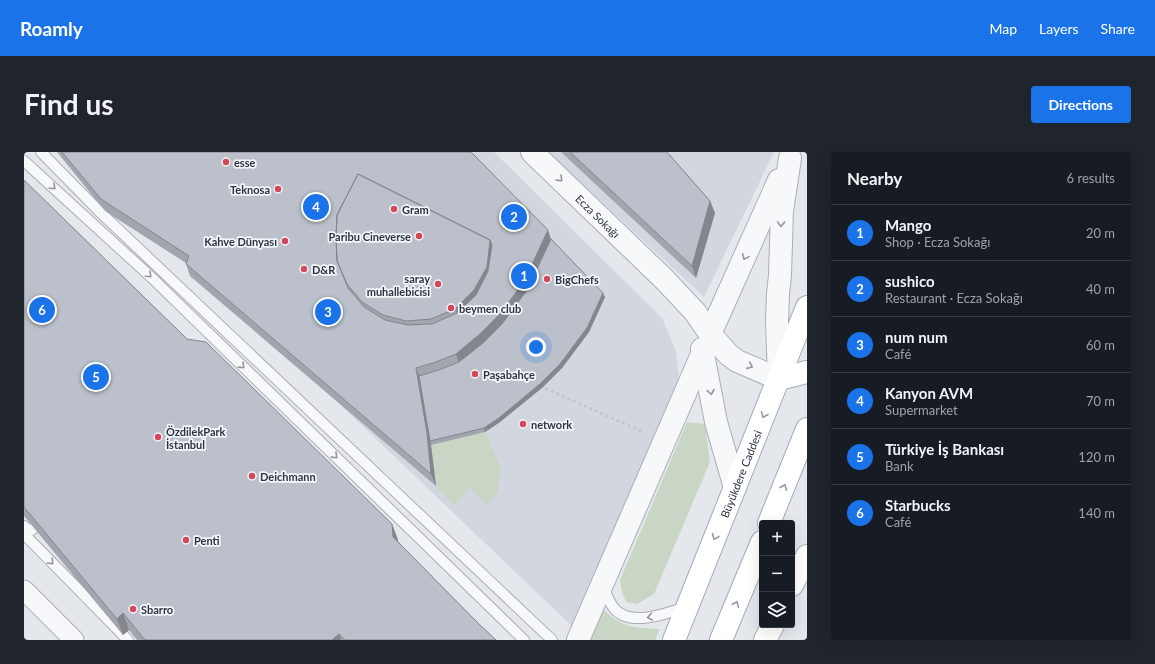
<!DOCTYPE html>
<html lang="en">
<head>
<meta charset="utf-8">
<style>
  body { margin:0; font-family:Lato,sans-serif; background:#20242c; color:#f1f3f6 }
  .controls { position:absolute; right:12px; bottom:12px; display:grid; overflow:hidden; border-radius:4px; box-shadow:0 4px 16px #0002 }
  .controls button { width:36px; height:36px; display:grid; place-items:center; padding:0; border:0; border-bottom:1px solid #363941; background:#171b24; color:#f1f3f6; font:20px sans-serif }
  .you { position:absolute; left:512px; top:195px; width:14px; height:14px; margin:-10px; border:3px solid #fff; border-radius:50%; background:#1a73e8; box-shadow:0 0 0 6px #1a73e833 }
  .badge { display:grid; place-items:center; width:26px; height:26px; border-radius:50%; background:#1a73e8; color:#fff; font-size:13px; font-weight:700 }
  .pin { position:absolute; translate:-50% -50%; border:2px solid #fff; box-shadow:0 1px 4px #0006 }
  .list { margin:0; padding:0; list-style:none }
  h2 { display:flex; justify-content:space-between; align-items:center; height:52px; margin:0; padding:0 16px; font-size:17px }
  h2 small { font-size:13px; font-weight:400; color:#9ea1a6 }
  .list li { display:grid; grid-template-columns:26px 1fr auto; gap:12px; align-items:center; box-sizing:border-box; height:56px; padding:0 16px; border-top:1px solid #363941 }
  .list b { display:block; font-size:15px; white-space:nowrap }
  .list p { margin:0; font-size:13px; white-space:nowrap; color:#9ea1a6 }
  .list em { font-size:13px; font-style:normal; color:#9ea1a6 }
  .icon { flex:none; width:22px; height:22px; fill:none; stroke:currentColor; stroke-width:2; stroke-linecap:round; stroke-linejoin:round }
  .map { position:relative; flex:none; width:783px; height:488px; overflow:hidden; border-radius:4px }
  header { display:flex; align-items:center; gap:24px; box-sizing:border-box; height:56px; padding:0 20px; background:#1a73e8; color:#fff }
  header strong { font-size:19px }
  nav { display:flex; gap:22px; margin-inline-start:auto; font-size:14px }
  .intro { display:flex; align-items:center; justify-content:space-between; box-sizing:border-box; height:96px; padding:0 24px }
  h1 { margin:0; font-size:28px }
  .button { padding:10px 18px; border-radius:4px; background:#1a73e8; color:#fff; font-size:14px; font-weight:700 }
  main { display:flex; gap:24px; padding:0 24px }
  aside { flex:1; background:#171b24; border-radius:4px; box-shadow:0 4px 16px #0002 }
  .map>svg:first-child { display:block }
  .built { fill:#d2d6de }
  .green { fill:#c9d6c5 }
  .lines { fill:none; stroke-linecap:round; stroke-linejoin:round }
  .service-casing { stroke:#a9aeb7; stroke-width:12 }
  .minor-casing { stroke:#a9aeb7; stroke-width:21 }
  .tertiary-casing { stroke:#a9aeb7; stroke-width:24 }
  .secondary-casing { stroke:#a9aeb7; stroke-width:24 }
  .primary-casing { stroke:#a3abb8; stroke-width:24 }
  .path { stroke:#c2c5cb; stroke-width:2.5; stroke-dasharray:3 3; stroke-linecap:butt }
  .service { stroke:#f7f8fa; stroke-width:10 }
  .minor { stroke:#f7f8fa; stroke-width:19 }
  .tertiary { stroke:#f7f8fa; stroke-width:22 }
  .secondary { stroke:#fff; stroke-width:22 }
  .primary { stroke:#fff; stroke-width:22 }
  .wall { fill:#a1a5ae }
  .shaded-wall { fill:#83868d }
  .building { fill:#bbc0ca; stroke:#83868d; fill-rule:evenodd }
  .oneway { stroke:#9196a0 }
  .oneway2 { stroke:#959aa2 }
  .poi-dot { fill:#d1495b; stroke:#f4f6f9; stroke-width:1.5 }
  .labels { text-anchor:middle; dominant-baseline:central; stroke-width:3.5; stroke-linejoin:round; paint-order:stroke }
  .poi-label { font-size:11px; font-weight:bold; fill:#2b3445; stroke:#f4f6f9; text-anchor:start }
  .street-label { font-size:11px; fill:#2b3445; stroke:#f4f6f9 }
</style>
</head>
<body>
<header>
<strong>Roamly</strong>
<nav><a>Map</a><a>Layers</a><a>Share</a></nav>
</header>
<div class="intro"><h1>Find us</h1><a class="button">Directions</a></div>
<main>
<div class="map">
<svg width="783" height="488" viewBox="0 0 783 488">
  <rect width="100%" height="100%" fill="#e4e7ec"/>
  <path class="built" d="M 52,0 L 470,0 L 638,166 L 652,199 L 655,229 L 553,479 Z
    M 524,0 L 750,0 L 680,145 Z"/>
  <path class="green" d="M 663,270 L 681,272 L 686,310 L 630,442 L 613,452 L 602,450 L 598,440 L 596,428 Z
    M 461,280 L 477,317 L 474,340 L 463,353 L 447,336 L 430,353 L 412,334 L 407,293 Z
    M 578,456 C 599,477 608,475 636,477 L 631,488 L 565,488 Z"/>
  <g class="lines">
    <defs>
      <path id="service" d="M 17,0 L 77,61 L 528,488
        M 0,9 L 127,125 L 500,488
        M 0,374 L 6,379 L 10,376
        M 0,382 L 104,488
        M 579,435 C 582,441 585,449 589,455 C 604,476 642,462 662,455"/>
      <path id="minor" d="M 0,438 L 50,488"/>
      <g id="tertiary">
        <path id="s1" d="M 508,0 L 640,127 L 671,160 L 686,182 L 705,203 L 713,209 L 755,227 L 753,169 L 754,142 L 756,123 L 758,59 L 766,6"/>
        <path d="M 686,182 L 755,28"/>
        <path d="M 678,197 L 692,270 L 711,336"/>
        <path d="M 554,488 L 679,200"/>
      </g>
      <path id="secondary" d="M 768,433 L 783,404
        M 741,488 L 749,473"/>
      <g id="primary">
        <path d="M 755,227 L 783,220"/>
        <path d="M 745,371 L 783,277"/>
        <path id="s2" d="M 650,488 L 783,155"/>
        <path d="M 697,488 L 738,390"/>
      </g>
    </defs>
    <use href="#service" class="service-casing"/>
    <use href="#minor" class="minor-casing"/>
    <use href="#tertiary" class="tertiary-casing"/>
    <use href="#secondary" class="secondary-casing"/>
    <use href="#primary" class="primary-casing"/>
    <path class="path" d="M 516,234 L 619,280"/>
    <use href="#service" class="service"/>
    <use href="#minor" class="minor"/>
    <use href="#tertiary" class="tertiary"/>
    <use href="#secondary" class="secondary"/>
    <use href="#primary" class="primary"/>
  </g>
  <path class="wall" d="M 33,0 L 447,0 L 581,145 L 565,180 L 538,216 L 519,235 L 476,270 L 461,280 L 407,293 L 412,334 L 166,124 L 162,112 L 162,111 L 81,59 Z
    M 537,0 L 643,0 L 686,49 L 691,61 L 672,126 Z
    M 0,28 L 163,187 L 368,372 L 374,388 L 374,390 L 456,473 L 472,488 L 113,488 L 105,478 L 99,483 L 0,364 Z"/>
  <path class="shaded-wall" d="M 686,49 L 691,61 L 672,126 L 668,114 Z
    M 524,78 L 528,90 L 504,142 L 479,175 L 436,214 L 432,202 Z
    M 466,88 L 472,105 L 437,173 L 431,157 Z
    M 579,141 L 581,145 L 565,180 L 538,216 L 519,235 L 476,270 L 461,280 L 460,276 Z
    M 392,216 L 397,228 L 406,289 L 407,293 L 412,334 L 407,322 Z
    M 368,372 L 374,388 L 375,401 L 369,385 Z
    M 99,461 L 105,478 L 99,483 L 93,467 Z
    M 315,482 L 317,488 L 308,488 Z"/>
  <path class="building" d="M 38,0 L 447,0 L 524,78 L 500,130 L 475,163 L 456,182 L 432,202 L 412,210 L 392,216 L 403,281 L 407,322 L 162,112 L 165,104 L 77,47 ZM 334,22 L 466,88 L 468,93 L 464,119 L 452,143 L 433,161 L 408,172 L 384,173 L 361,168 L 340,155 L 324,136 L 313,109 L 312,85 L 313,63 Z
    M 546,0 L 643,0 L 686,49 L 668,114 Z
    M 334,22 L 466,88 L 463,115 L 450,138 L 431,157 L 407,167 L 382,169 L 359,163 L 338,150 L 323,132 L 313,109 L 312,85 L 313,63 Z
    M 0,28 L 163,187 L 182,190 L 368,372 L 369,385 L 456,473 L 472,488 L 321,488 L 315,482 L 308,488 L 121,488 L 99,461 L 93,467 L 0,355 Z
    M 527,87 L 579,141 L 563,176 L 536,212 L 517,231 L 475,266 L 460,276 L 406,289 L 395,224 L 415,218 L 435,210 L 459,191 L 478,172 L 503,138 Z"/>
  <defs><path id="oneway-chevron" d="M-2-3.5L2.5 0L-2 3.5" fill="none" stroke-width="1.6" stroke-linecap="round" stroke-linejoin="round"/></defs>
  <g class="oneway">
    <use href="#oneway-chevron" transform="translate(536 27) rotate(44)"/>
    <use href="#oneway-chevron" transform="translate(29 35) rotate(42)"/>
    <use href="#oneway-chevron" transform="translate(757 72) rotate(92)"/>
    <use href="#oneway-chevron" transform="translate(721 105) rotate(114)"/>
    <use href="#oneway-chevron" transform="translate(125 123) rotate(43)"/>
    <use href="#oneway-chevron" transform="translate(218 214) rotate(44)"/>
    <use href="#oneway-chevron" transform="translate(726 214) rotate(24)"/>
    <use href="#oneway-chevron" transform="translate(687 240) rotate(80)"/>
    <use href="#oneway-chevron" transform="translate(311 304) rotate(44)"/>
    <use href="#oneway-chevron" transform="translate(27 410) rotate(46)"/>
    <use href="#oneway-chevron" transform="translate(626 465) rotate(170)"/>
  </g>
  <g class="oneway2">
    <use href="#oneway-chevron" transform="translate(740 263) rotate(112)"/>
    <use href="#oneway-chevron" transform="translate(760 335) rotate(-68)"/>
    <use href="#oneway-chevron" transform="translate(691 385) rotate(112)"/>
    <use href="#oneway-chevron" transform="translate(712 452) rotate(-67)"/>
  </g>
  <g class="poi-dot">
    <circle cx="202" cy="10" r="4"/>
    <circle cx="254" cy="37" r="4"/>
    <circle cx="370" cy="57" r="4"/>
    <circle cx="395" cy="84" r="4"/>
    <circle cx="261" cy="89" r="4"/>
    <circle cx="280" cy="117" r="4"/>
    <circle cx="523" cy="127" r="4"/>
    <circle cx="414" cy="132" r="4"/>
    <circle cx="427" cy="156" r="4"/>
    <circle cx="451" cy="222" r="4"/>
    <circle cx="499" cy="272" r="4"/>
    <circle cx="134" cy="285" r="4"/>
    <circle cx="228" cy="324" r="4"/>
    <circle cx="162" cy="388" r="4"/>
    <circle cx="109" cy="457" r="4"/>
  </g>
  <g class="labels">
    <g class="poi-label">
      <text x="210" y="10">esse</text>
      <text x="246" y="37" text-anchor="end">Teknosa</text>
      <text x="378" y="57">Gram</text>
      <text x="387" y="84" text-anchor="end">Paribu Cineverse</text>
      <text x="253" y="89" text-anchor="end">Kahve Dünyası</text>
      <text x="288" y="117">D&amp;R</text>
      <text x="406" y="126" text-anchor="end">saray<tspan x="406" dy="13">muhallebicisi</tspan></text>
      <text x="531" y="127">BigChefs</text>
      <text x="435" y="156">beymen club</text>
      <text x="459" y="222">Paşabahçe</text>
      <text x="507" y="272">network</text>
      <text x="142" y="279">ÖzdilekPark<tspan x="142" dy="13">İstanbul</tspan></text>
      <text x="236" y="324">Deichmann</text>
      <text x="170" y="388">Penti</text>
      <text x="117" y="457">Sbarro</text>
    </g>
    <g class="street-label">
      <text stroke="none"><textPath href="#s1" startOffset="92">Ecza Sokağı</textPath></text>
      <text stroke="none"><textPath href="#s2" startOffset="179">Büyükdere Caddesi</textPath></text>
    </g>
  </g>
</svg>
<div class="controls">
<button>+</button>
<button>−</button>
<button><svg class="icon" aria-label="layers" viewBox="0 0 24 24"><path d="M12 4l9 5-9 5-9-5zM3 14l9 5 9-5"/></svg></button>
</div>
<div class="you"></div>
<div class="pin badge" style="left:500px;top:124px">1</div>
<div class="pin badge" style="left:490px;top:65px">2</div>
<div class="pin badge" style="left:304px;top:160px">3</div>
<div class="pin badge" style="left:292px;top:55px">4</div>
<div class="pin badge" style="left:72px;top:225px">5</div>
<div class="pin badge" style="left:18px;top:158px">6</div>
</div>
<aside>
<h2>Nearby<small>6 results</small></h2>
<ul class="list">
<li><span class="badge">1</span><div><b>Mango</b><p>Shop · Ecza Sokağı</p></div><em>20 m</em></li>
<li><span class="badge">2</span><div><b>sushico</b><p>Restaurant · Ecza Sokağı</p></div><em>40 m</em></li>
<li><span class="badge">3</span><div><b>num num</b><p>Café</p></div><em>60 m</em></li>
<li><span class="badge">4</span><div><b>Kanyon AVM</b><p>Supermarket</p></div><em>70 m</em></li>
<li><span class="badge">5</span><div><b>Türkiye İş Bankası</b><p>Bank</p></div><em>120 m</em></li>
<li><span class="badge">6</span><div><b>Starbucks</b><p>Café</p></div><em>140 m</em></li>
</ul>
</aside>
</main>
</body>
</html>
